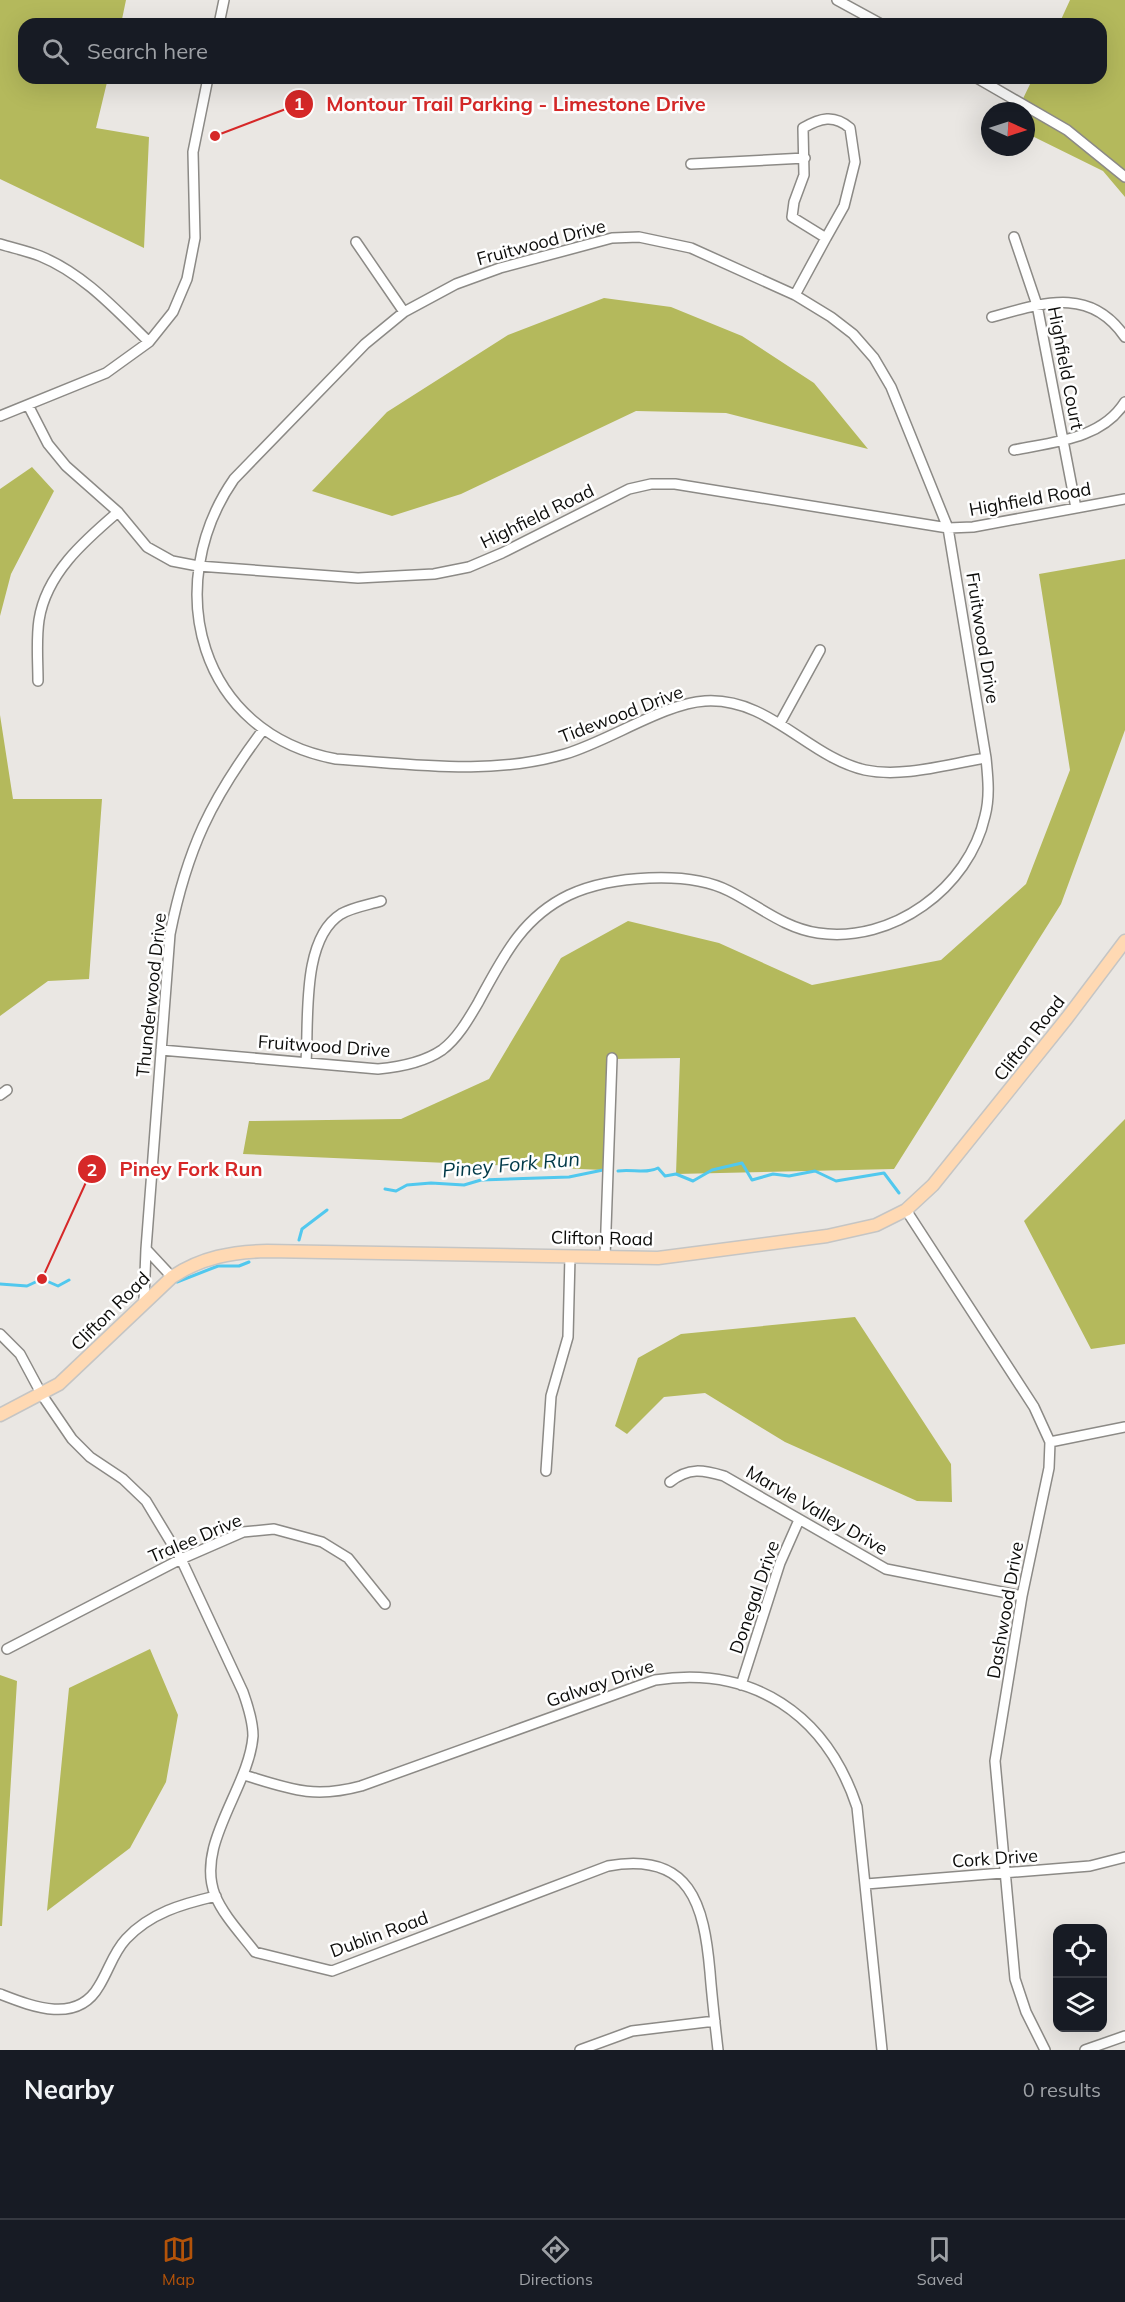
<!DOCTYPE html>
<html lang="en">
<head>
<meta charset="utf-8">
<style>
  body { margin:0; font-family:Mulish,sans-serif; background:#20242c; color:#f1f3f6 }
  .controls { position:absolute; right:18px; bottom:18px; display:grid; overflow:hidden; border-radius:12px; box-shadow:0 6px 24px #0002 }
  .controls button { width:54px; height:54px; display:grid; place-items:center; padding:0; border:0; border-bottom:2px solid #363941; background:#171b24; color:#f1f3f6; font:30px sans-serif }
  .compass { position:absolute; left:981px; top:102px; width:54px; height:54px; border-radius:50%; background:#171b24; box-shadow:0 6px 24px #0002; rotate:93deg }
  .list { margin:0; padding:0; list-style:none }
  h2 { display:flex; justify-content:space-between; align-items:center; height:78px; margin:0; padding:0 24px; font-size:26px }
  h2 small { font-size:20px; font-weight:400; color:#9ea1a6 }
  .icon { flex:none; width:33px; height:33px; fill:none; stroke:currentColor; stroke-width:2; stroke-linecap:round; stroke-linejoin:round }
  .map { position:relative; flex:none; width:1125px; height:2050px; overflow:hidden }
  .search { position:absolute; background:#171b24; box-shadow:0 6px 24px #0002; left:18px; right:18px; top:18px; height:66px; display:flex; align-items:center; gap:15px; box-sizing:border-box; padding:0 21px; border-radius:18px; color:#9ea1a6; font-size:22px }
  .sheet { height:168px; background:#171b24 }
  nav { display:flex; justify-content:space-around; align-items:center; box-sizing:border-box; height:84px; border-top:2px solid #363941; background:#171b24; font-size:16px; color:#9ea1a6 }
  nav a { display:grid; justify-items:center; gap:3px }
  nav .on { color:#b45309 }
  .map>svg:first-child { display:block }
  .forest { fill:#b4b95c }
  .lines { fill:none; stroke-linecap:round; stroke-linejoin:round }
  .stream { stroke:#51c8ee; stroke-width:3 }
  .minor-casing { stroke:#8c8a86; stroke-width:12 }
  .major-casing { stroke:#c5c5c4; stroke-width:15 }
  .minor { stroke:#fff; stroke-width:9 }
  .major { stroke:#ffd9b3; stroke-width:12 }
  .labels { text-anchor:middle; dominant-baseline:central; stroke-width:5; stroke-linejoin:round; paint-order:stroke }
  .street-label { font-size:18px; fill:#0d0d0b; stroke:#fff }
  .water-label { font-size:20px; font-style:italic; fill:#003948; stroke:#fff }
  .leader { fill:none; stroke:#d62828; stroke-width:2 }
  .callout-dot { fill:#d62828; stroke:#fff; stroke-width:2 }
  .mark-label { font-size:18px; text-anchor:middle; font-weight:bold; fill:#fff }
  .callout-label { font-size:20px; text-anchor:middle; font-weight:bold; fill:#d62828; stroke:#fff; stroke-width:5; stroke-linejoin:round; paint-order:stroke }
</style>
</head>
<body>
<div class="map">
<svg width="1125" height="2050" viewBox="0 0 1125 2050">
  <rect width="100%" height="100%" fill="#eae7e3"/>
  <path class="forest" d="M 0,0 L 126,0 L 121,24 L 24,24 L 24,78 L 108,78 L 96,128 L 149,137 L 144,248 L 0,179 Z
    M 1070,0 L 1125,0 L 1125,197 L 1103,171 L 1026,133 L 1026,111 L 1017,111 L 1033,78 L 1101,78 L 1101,24 L 1059,24 Z
    M 604,298 L 671,307 L 742,336 L 814,383 L 868,449 L 726,413 L 636,411 L 461,494 L 392,516 L 312,491 L 387,412 L 508,335 Z
    M 32,467 L 54,491 L 11,574 L 0,616 L 0,489 Z
    M 1125,559 L 1125,730 L 1061,904 L 894,1169 L 676,1174 L 680,1058 L 612,1059 L 603,1170 L 243,1154 L 249,1121 L 401,1119 L 489,1079 L 561,958 L 628,921 L 719,943 L 812,985 L 941,960 L 1026,884 L 1070,770 L 1039,574 Z
    M 0,715 L 13,799 L 102,799 L 89,979 L 48,981 L 0,1016 Z
    M 1125,1119 L 1125,1344 L 1091,1349 L 1024,1221 Z
    M 855,1317 L 951,1464 L 952,1502 L 917,1501 L 785,1442 L 705,1393 L 664,1397 L 627,1434 L 615,1426 L 638,1358 L 681,1334 Z
    M 150,1649 L 178,1715 L 166,1782 L 130,1848 L 47,1911 L 69,1688 Z
    M 0,1675 L 17,1681 L 2,1926 L 0,1926 Z"/>
  <g class="lines">
    <path class="stream" d="M 618,1171 C 632,1169 647,1174 658,1168 L 665,1176 L 676,1174 L 693,1181 L 712,1170 L 742,1163 L 752,1180 L 773,1174 L 789,1176 L 815,1171 L 836,1181 L 884,1173 L 899,1193
      M 385,1189 L 396,1191 L 407,1185 L 431,1183 L 464,1185 L 481,1180 L 569,1177 L 603,1170
      M 299,1240 L 302,1229 L 327,1210
      M 177,1282 L 218,1266 L 239,1266 L 249,1262
      M 0,1284 L 27,1286 L 42,1279 L 58,1286 L 69,1280"/>
    <defs>
      <path id="minor" d="M 837,0 L 881,24
        M 219,24 L 224,0
        M 977,78 L 1067,130 L 1125,177
        M 691,164 L 805,158
        M 1014,237 L 1037,305 L 1076,508
        M 356,242 L 404,312
        M 0,244 C 13,248 27,251 40,256 C 84,274 116,310 149,342
        M 795,295 L 826,238 L 792,217 L 794,202 L 804,175 L 803,128 C 820,118 834,114 850,128 L 855,162 L 844,206 L 826,238
        M 992,317 C 1043,303 1090,286 1125,337
        M 28,405 L 48,444 L 66,466 L 118,512 L 147,547 L 172,561 L 198,566 L 358,578 L 434,574 L 469,567 L 502,553 L 629,489 L 651,484 L 675,484 L 948,528 L 973,527 L 1125,499
        M 0,416 L 106,373 L 149,342 L 173,312 L 187,279 L 195,238 L 193,152 L 208,78
        M 1014,450 C 1054,442 1102,439 1125,402
        M 38,681 C 38,662 36,640 39,620 C 46,574 84,541 118,512
        M 780,723 L 820,650
        M 161,1050 L 378,1069 C 400,1067 423,1063 442,1050 C 457,1039 468,1020 478,1003 C 502,959 521,918 569,895 C 610,876 688,870 729,891 C 759,906 784,928 818,933 C 892,944 969,888 985,816 C 990,797 988,778 986,758 L 948,528 L 891,387 L 874,358 L 853,334 L 831,317 L 795,295 L 691,248 L 639,237 L 612,238 L 500,268 L 456,284 L 404,312 L 365,344 L 234,479 C 160,586 199,734 336,759 C 413,764 490,776 565,754 C 607,742 665,703 705,701 C 769,697 808,757 865,770 C 903,778 948,764 986,758
        M 306,1062 C 309,1020 301,939 341,914 C 353,907 368,905 381,901
        M 0,1095 L 7,1090
        M 906,1210 L 1034,1407 L 1050,1442 L 1049,1468 L 1022,1596 L 995,1761 L 1015,1979 L 1026,2012 L 1045,2050
        M 605,1257 L 612,1058
        M 172,1277 L 146,1249 L 170,934 C 187,849 211,799 263,730
        M 144,1301 L 146,1249
        M 0,1334 L 20,1354 L 42,1395 L 72,1439 L 90,1457 L 123,1479 L 146,1501 L 181,1559 L 243,1692 C 248,1706 253,1721 253,1736 C 249,1788 195,1844 215,1895 C 223,1915 242,1935 255,1952 L 332,1971 L 608,1866 C 691,1851 704,1905 710,1972 C 712,1998 715,2024 718,2050
        M 1050,1442 L 1125,1427
        M 546,1471 L 551,1396 L 568,1337 L 570,1256
        M 670,1482 C 689,1467 703,1470 724,1476 L 886,1569 L 1022,1596
        M 7,1649 L 181,1559 L 243,1532 L 274,1529 L 322,1542 L 348,1558 L 385,1604
        M 741,1685 L 780,1563 L 799,1520
        M 244,1775 C 290,1789 313,1799 361,1786 L 655,1680 C 753,1665 826,1714 857,1807 L 882,2050
        M 866,1884 L 1090,1866 L 1125,1857
        M 0,1994 C 31,2006 77,2025 99,1986 C 109,1970 113,1953 126,1939 C 150,1913 182,1904 216,1896
        M 580,2050 L 632,2031 L 715,2021
        M 1085,2050 L 1125,2036"/>
      <path id="major" d="M 0,1415 L 59,1384 L 172,1277 C 202,1257 232,1252 267,1251 L 658,1258 L 827,1236 L 876,1225 L 906,1210 L 933,1185 L 1067,1018 L 1125,941"/>
    </defs>
    <use href="#minor" class="minor-casing"/>
    <use href="#major" class="major-casing"/>
    <use href="#minor" class="minor"/>
    <use href="#major" class="major"/>
  </g>
  <g class="labels">
    <g class="street-label">
      <text transform="translate(541 242) rotate(-15)">Fruitwood Drive</text>
      <text transform="translate(1066 368) rotate(79)">Highfield Court</text>
      <text transform="translate(1030 499) rotate(-10)">Highfield Road</text>
      <text transform="translate(537 516) rotate(-26)">Highfield Road</text>
      <text transform="translate(983 638) rotate(81)">Fruitwood Drive</text>
      <text transform="translate(621 714) rotate(-21)">Tidewood Drive</text>
      <text transform="translate(151 995) rotate(-84)">Thunderwood Drive</text>
      <text transform="translate(1029 1038) rotate(-52)">Clifton Road</text>
      <text transform="translate(324 1046) rotate(4)">Fruitwood Drive</text>
      <text transform="translate(602 1238) rotate(1)">Clifton Road</text>
      <text transform="translate(110 1311) rotate(-45)">Clifton Road</text>
      <text transform="translate(817 1510) rotate(30)">Marvle Valley Drive</text>
      <text transform="translate(195 1538) rotate(-23)">Tralee Drive</text>
      <text transform="translate(754 1597) rotate(-71)">Donegal Drive</text>
      <text transform="translate(1005 1610) rotate(-80)">Dashwood Drive</text>
      <text transform="translate(600 1683) rotate(-19)">Galway Drive</text>
      <text transform="translate(995 1858) rotate(-4)">Cork Drive</text>
      <text transform="translate(379 1934) rotate(-20)">Dublin Road</text>
    </g>
    <g class="water-label">
      <text transform="translate(511 1164) rotate(-5)">Piney Fork Run</text>
    </g>
  </g>
  <path class="leader" d="M215 136L299 104M42 1279L92 1169"/>
  <g class="callout-dot">
    <circle cx="215" cy="136" r="6"/>
    <circle cx="42" cy="1279" r="6"/>
    <circle cx="299" cy="104" r="15"/>
    <circle cx="92" cy="1169" r="15"/>
  </g>
  <g class="mark-label">
    <text x="299" y="110">1</text>
    <text x="92" y="1176">2</text>
  </g>
  <g class="callout-label">
    <text x="516" y="111">Montour Trail Parking - Limestone Drive</text>
    <text x="191" y="1176">Piney Fork Run</text>
  </g>
</svg>
<div class="controls">
<button><svg class="icon" aria-label="locate" viewBox="0 0 24 24"><circle cx="12" cy="12" r="6"/><path d="M12 2v4M12 18v4M2 12h4M18 12h4"/></svg></button>
<button><svg class="icon" aria-label="layers" viewBox="0 0 24 24"><path d="M12 4l9 5-9 5-9-5zM3 14l9 5 9-5"/></svg></button>
</div>
<svg class="compass" viewBox="-18 -18 36 36"><path d="M0-13l5 13h-10z" fill="#e53935"/><path d="M0 13l5-13h-10z" fill="#9ea1a6"/></svg>
<div class="search"><svg class="icon" aria-label="search" viewBox="0 0 24 24"><circle cx="10" cy="10" r="6"/><path d="M15 15l6 6"/></svg>Search here</div>
</div>
<section class="sheet">
<h2>Nearby<small>0 results</small></h2>
<ul class="list">
</ul>
</section>
<nav>
<a class="on"><svg class="icon" aria-label="map" viewBox="0 0 24 24"><path d="M3 6l6-2 6 2 6-2v14l-6 2-6-2-6 2zM9 4v14M15 6v14"/></svg>Map</a>
<a><svg class="icon" aria-label="directions" viewBox="0 0 24 24"><path d="M12 3l9 9-9 9-9-9zM9 14v-3h6M13 9l2 2-2 2"/></svg>Directions</a>
<a><svg class="icon" aria-label="saved" viewBox="0 0 24 24"><path d="M7 4h10v16l-5-4-5 4z"/></svg>Saved</a>
</nav>
</body>
</html>
